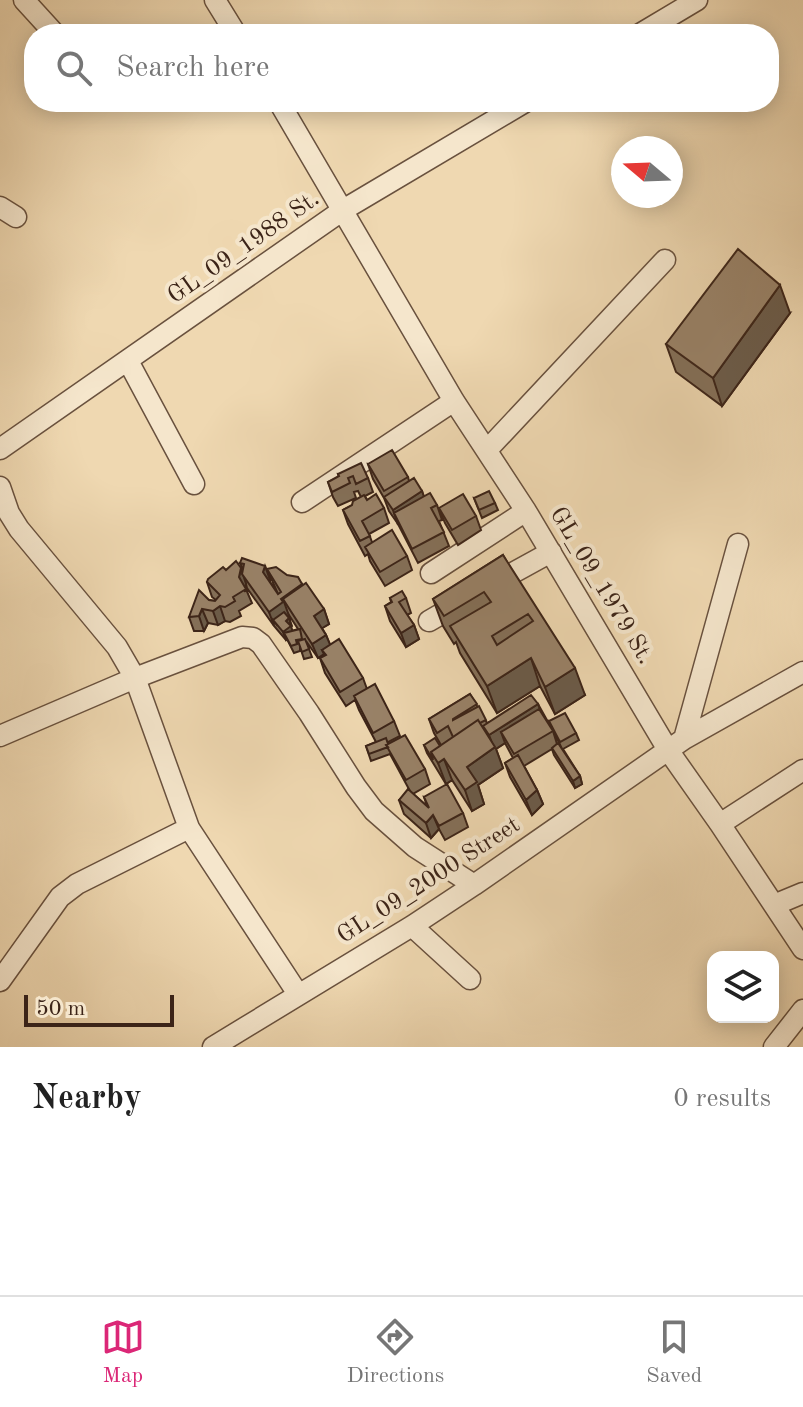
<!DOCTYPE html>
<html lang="en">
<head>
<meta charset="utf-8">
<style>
  body { margin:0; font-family:"Old Standard TT",serif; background:#f6f6f6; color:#222 }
  .controls { position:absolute; right:24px; bottom:24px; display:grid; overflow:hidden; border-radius:16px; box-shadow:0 4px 20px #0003 }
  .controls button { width:72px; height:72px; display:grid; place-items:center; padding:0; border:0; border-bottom:2px solid #e0e0e0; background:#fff; color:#222; font:40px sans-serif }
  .compass { position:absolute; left:611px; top:136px; width:72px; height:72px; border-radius:50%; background:#fff; box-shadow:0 4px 20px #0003; rotate:289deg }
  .scale { position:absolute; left:24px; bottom:20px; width:150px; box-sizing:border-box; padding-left:8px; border:4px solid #3c2418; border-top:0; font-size:22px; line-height:28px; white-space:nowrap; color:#3c2418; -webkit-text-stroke:6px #f5e6cc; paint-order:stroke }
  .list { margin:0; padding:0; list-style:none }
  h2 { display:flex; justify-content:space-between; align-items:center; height:104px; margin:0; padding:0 32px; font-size:34px }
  h2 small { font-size:26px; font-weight:400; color:#767676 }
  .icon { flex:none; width:44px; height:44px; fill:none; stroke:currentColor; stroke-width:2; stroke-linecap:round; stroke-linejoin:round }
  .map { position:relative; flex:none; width:803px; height:1047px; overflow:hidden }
  .search { position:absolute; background:#fff; box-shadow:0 4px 20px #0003; left:24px; right:24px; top:24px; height:88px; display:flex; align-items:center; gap:20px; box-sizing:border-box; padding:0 28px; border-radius:32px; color:#767676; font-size:30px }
  .sheet { height:248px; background:#fff }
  nav { display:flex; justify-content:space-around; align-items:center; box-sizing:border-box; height:112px; border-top:2px solid #e0e0e0; background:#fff; font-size:22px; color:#767676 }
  nav a { display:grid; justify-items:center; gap:4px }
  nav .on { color:#db2777 }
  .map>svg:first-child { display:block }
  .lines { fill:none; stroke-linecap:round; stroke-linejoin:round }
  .minor-casing { stroke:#69513e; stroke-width:23 }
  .minor { stroke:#f5e6cc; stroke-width:20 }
  .wall { fill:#847059; stroke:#3c2418; stroke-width:2; fill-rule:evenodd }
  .shaded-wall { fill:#6b5b49; stroke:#3c2418; stroke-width:2 }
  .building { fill:#998268; stroke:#3c2418; stroke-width:2; fill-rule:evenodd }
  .labels { text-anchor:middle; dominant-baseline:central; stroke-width:8; stroke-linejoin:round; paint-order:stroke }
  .street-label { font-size:24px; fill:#3c2418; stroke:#f5e6cc }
</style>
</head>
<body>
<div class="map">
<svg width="803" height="1047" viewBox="0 0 803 1047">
  <rect width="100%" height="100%" fill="#efd8b1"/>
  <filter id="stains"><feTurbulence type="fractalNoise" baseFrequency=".0025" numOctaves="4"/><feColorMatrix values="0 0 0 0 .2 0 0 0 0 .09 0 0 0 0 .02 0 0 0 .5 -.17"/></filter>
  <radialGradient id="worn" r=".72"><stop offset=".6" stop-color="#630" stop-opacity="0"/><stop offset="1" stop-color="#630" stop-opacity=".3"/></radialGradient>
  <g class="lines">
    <defs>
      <path id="minor" d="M 24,0 L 55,34
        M 215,0 L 236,34
        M 640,34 L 697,0
        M 279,102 L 454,401 L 526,511 L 668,750 L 720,824 L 803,949
        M 0,207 L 16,217
        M 128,361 L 194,484
        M 0,449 L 343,210 L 525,102
        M 487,450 L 665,260
        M 0,487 L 9,513 L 19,529 L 117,647 L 135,678 L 189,828 L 298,994
        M 302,502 L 454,401
        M 431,573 L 526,511
        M 491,585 L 551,552
        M 429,621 L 460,603
        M 0,736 L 135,678 L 242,637 L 253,638 L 261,644 L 309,713 L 356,787 L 374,811 L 415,847 L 474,885
        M 684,739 L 738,544
        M 720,824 L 803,770
        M 774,905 L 803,893
        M 412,926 L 470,979
        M 0,981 L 60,897 L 77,884 L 189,828
        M 213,1047 L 412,926 L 474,885 L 684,739 L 803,672
        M 774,1047 L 803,1010"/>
    </defs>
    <use href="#minor" class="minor-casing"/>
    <use href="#minor" class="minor"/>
  </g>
  <path class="wall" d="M 790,313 L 722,406 L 676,372 L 666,344 Z
    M 368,464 L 408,477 L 409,481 L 422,491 L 424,497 L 437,505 L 442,520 L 439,521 L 449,546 L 418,563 L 398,524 L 389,511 L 384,498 L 373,479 Z
    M 338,474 L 368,478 L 373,492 L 365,496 L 367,500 L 384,508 L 389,523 L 369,534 L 372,542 L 407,556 L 412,570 L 385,586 L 370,561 L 368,554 L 365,556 L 348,524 L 343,510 L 352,505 L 361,497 L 358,491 L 354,492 L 356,498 L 338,506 L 333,497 L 328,482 L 339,477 Z
    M 474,498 L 495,503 L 498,510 L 482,518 Z
    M 439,508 L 476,516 L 481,530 L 458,545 L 445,523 Z
    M 503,555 L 585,695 L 555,714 L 540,686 L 497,713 L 460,653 L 456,642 L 454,644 L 443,626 L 433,599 Z
    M 240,563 L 265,566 L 270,580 L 270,582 L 278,594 L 267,569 L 303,586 L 324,609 L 329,624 L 322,628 L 326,635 L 330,645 L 363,678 L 367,689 L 394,721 L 400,736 L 388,742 L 388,744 L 425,769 L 430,784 L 413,794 L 427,806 L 424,797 L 463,813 L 468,827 L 445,840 L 439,829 L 431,838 L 404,814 L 399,800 L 410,791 L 390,754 L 371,761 L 366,746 L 376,742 L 359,710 L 355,700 L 346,706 L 325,673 L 320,658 L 324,655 L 324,654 L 318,658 L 306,641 L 312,657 L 304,659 L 300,647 L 300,651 L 294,653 L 287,639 L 286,640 L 274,626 L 247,588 L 246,584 L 245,587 L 252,603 L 239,611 L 241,616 L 230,622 L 225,621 L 218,625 L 208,623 L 204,631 L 194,631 L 189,617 L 209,600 L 215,601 L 216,600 L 212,597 L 207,582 L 226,570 L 241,568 L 242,572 L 243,569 ZM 287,612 L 298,629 L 292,631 L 291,627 L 292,626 Z
    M 390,598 L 406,598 L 411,613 L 407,615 L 414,625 L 419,639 L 406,647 L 390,621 L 385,606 L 391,602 Z
    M 470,694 L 487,723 L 538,704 L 553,731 L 557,744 L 562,749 L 549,721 L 576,733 L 579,740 L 563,749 L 580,776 L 582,784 L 575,788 L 554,755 L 552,749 L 524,766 L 537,790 L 543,804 L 532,815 L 510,777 L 505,763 L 513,758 L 505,743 L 496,749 L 503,768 L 478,785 L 484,804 L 472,811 L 452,780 L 446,784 L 427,753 L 424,745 L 441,745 L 434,733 L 429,719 Z"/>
  <path class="shaded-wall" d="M 780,285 L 790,313 L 722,406 L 713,378 Z
    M 422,491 L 427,506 L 394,513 L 398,525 L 393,510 Z
    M 265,566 L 270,580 L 268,587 L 263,572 Z
    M 241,568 L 246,584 L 245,592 L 239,577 Z
    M 302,584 L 308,598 L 283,599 L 289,616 L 277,625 L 273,620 L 274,626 L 269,612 L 281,599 Z
    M 220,606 L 225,621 L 218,625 L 213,611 Z
    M 202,609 L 208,623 L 204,631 L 199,616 Z
    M 324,609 L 329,624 L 319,630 L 314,616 Z
    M 289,618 L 293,634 L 284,633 L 287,639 L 286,640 L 283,632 L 286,621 Z
    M 414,625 L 419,639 L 406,647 L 401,633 Z
    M 326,635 L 332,649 L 322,650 L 324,654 L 318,658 L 312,644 Z
    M 531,658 L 540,686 L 497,713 L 487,686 Z
    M 575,668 L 585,695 L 555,714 L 545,687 Z
    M 538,704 L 543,719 L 501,732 L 505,743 L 496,749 L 503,768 L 478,785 L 484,804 L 472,811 L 465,790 L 467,767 L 494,748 L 489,735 Z
    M 444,759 L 452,780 L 446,784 L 438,763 Z
    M 580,776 L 582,784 L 575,788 L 573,781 Z
    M 537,790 L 543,804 L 532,815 L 526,800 Z
    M 433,815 L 439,829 L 431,838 L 426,823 Z"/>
  <path class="building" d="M 738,249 L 780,285 L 713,378 L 666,344 Z
    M 392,450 L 408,477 L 384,491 L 368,464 Z
    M 361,463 L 368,478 L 356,484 L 353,476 L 348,478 L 350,483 L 332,492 L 328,482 L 339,476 L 338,474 Z
    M 414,478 L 422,491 L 393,510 L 384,497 Z
    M 489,491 L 495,503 L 479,510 L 474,498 Z
    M 430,493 L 437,505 L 431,508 L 444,532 L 412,549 L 394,513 Z
    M 376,494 L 384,508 L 362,521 L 370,536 L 360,541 L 343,510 L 352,505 L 353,501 L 364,495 L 367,500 Z
    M 463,494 L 476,516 L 452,530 L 439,508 Z
    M 392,530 L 407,556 L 380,572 L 365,547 Z
    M 503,555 L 575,668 L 545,687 L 531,658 L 487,686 L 450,626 L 491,602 L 484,592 L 444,616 L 433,599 ZM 528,614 L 533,621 L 497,645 L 492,636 Z
    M 242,558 L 265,566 L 263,572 L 278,594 L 281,592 L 267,569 L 276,567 L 287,575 L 298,577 L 302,584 L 281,599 L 283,602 L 269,612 L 242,574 L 244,564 L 240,563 Z
    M 236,561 L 241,568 L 239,577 L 246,589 L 233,597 L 235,601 L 225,607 L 220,606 L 213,611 L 202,609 L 199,616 L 189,617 L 199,590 L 209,600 L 215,601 L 220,595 L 207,582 L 208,579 L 223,567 L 226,570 Z
    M 306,583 L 324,609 L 314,616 L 326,635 L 312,644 L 283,599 Z
    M 402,591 L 406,598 L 399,602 L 414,625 L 401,633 L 385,606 L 392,602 L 390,598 Z
    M 284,612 L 289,618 L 286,621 L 291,626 L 283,632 L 273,620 Z
    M 300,629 L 302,639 L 296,640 L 297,644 L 291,646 L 284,633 Z
    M 305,639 L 309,649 L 302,652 L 298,641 Z
    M 339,639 L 363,678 L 340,692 L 320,658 L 326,655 L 322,650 Z
    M 375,684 L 394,721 L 373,733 L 354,696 Z
    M 470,694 L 477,704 L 453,719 L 453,720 L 479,706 L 486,720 L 480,723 L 478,720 L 453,737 L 448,726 L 437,733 L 429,719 Z
    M 531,695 L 538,704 L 489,735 L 483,726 Z
    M 539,709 L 553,731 L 514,754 L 501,732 Z
    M 565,713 L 576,733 L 560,742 L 549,721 Z
    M 478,720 L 495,747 L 467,767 L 477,782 L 465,790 L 444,759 L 438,763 L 431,752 Z
    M 405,735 L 425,769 L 406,780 L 386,745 Z
    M 386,738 L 388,744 L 386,745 L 388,747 L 369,754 L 366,746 Z
    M 435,738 L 440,746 L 431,752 L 433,760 L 424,745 Z
    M 558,743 L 580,776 L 573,781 L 552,748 Z
    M 518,755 L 537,790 L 526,800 L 505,763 Z
    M 447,784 L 463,813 L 439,826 L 433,815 L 426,823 L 399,800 L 408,789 L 429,808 L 424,797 Z"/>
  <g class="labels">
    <g class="street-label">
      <text transform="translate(244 248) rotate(-35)">GL_09_1988 St.</text>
      <text transform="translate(601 586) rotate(59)">GL_09_1979 St.</text>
      <text transform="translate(429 881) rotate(-33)">GL_09_2000 Street</text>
    </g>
  </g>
  <rect width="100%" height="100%" filter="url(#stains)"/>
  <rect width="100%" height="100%" fill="url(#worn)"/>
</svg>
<div class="controls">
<button><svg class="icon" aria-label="layers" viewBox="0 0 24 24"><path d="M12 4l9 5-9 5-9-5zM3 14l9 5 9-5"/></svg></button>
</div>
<svg class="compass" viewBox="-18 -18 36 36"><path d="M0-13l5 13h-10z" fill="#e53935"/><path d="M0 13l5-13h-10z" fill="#767676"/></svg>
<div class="scale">50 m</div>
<div class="search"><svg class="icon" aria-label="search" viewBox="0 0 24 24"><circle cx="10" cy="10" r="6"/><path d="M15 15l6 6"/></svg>Search here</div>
</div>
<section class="sheet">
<h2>Nearby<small>0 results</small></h2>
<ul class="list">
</ul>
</section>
<nav>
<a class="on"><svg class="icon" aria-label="map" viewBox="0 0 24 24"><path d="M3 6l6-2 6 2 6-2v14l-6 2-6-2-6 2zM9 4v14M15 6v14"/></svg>Map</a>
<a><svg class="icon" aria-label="directions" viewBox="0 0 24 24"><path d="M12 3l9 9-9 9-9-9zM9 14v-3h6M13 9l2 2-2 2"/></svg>Directions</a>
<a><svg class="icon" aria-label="saved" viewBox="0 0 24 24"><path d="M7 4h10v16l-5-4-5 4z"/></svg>Saved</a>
</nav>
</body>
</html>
